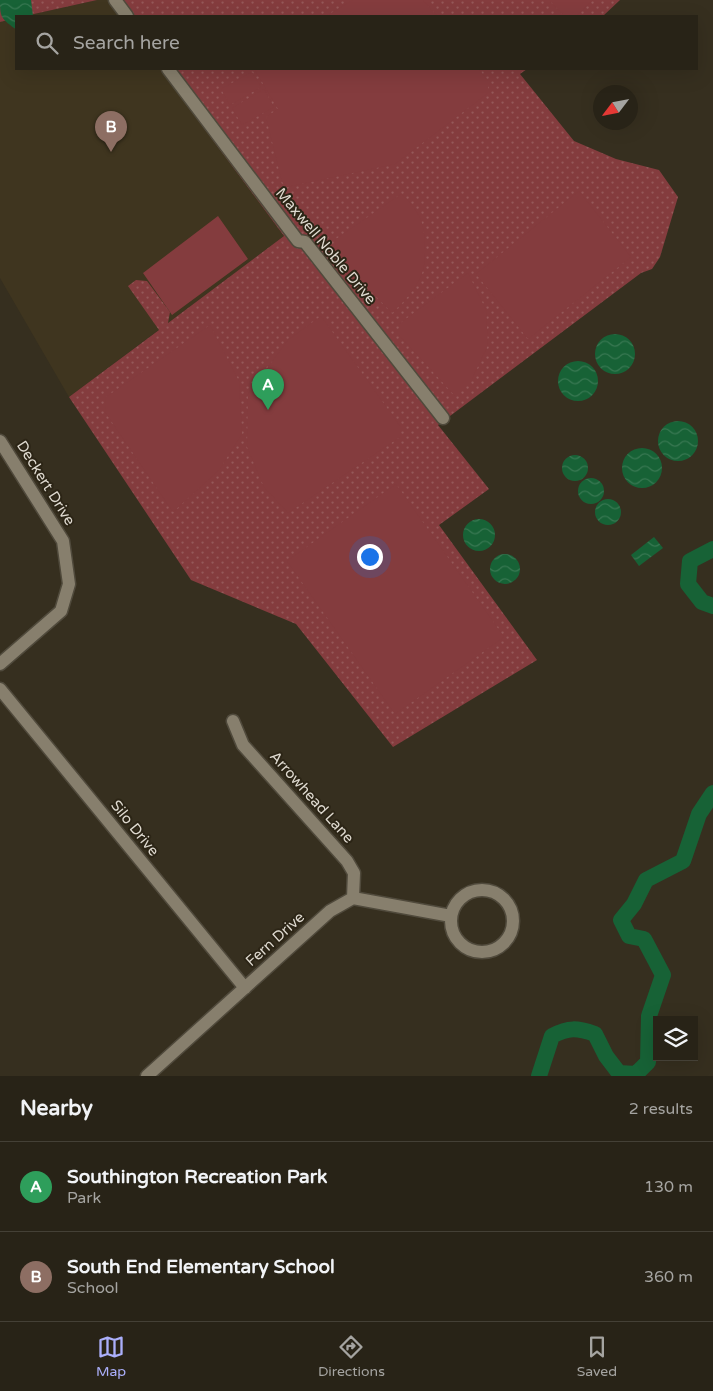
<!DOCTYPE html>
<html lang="en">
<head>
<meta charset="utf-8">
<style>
  body { margin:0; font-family:"Varela Round",sans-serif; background:#302b20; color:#f1f3f6 }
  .controls { position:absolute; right:15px; bottom:15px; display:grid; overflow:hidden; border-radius:0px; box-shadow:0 5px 20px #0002 }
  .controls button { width:45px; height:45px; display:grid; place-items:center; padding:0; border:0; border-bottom:1px solid #444036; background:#282317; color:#f1f3f6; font:25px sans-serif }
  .compass { position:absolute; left:593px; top:85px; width:45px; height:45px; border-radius:50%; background:#282317; box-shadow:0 5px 20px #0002; rotate:238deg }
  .you { position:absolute; left:369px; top:556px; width:18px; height:18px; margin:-12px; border:4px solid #fff; border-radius:50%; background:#1a73e8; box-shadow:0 0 0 8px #1a73e833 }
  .badge { display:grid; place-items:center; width:32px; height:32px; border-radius:50%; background:#abaffb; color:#fff; font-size:16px; font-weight:700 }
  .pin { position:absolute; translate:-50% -41px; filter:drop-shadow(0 1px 2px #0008) }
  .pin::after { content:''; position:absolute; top:26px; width:18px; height:15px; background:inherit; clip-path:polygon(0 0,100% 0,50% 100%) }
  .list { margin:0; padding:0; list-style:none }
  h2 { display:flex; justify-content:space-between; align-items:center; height:65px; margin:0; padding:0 20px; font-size:21px }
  h2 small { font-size:16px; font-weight:400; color:#a5a4a1 }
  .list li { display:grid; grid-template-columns:32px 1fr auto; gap:15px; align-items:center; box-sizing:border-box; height:90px; padding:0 20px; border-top:1px solid #444036 }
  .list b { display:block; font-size:19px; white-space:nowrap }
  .list p { margin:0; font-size:16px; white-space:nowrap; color:#a5a4a1 }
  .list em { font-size:16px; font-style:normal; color:#a5a4a1 }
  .icon { flex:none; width:28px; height:28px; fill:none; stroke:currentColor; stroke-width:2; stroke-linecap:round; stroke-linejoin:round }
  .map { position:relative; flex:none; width:713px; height:1076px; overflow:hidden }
  .search { position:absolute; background:#282317; box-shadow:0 5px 20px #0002; left:15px; right:15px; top:15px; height:55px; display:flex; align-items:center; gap:12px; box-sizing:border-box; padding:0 18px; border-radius:0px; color:#a5a4a1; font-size:19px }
  .sheet { height:245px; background:#282317 }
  nav { display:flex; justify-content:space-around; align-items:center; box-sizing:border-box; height:70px; border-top:1px solid #444036; background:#282317; font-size:14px; color:#a5a4a1 }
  nav a { display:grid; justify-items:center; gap:2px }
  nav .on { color:#abaffb }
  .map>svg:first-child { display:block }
  .built { fill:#3f351f }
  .park { fill:url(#park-dots) }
  .pitch { fill:#843c3e }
  .water { fill:url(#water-waves) }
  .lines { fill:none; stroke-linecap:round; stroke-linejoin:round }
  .river { stroke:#176236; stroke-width:16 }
  .minor-casing { stroke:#504a3c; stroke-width:15 }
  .minor { stroke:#877f6d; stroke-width:12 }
  .labels { text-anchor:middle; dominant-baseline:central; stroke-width:4; stroke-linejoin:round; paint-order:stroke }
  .street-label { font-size:15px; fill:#dfdad0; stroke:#2c2516 }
</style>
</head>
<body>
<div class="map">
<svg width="713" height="1076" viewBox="0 0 713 1076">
  <defs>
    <pattern id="park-dots" width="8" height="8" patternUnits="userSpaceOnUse" patternTransform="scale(1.25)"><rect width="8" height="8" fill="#843c3e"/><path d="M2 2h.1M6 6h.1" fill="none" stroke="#955859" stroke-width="1.8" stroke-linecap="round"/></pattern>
    <pattern id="water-waves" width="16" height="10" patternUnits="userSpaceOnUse" patternTransform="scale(1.25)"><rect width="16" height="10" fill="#176236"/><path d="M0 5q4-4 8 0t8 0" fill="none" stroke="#387852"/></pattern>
  </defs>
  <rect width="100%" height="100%" fill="#362f1f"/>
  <path class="built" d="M 97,0 L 109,0 L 121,16 L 25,16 Z
    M 16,18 L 16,69 L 160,69 L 284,236 L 69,397 L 0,278 L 0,22 Z"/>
  <path class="park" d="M 0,0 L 97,0 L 25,16 L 16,16 L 16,18 L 0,22 Z
    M 109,0 L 620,0 L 603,16 L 121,16 Z
    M 160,69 L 527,69 L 520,74 L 574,141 L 616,159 L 659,170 L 678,197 L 660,257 L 652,269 L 641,273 L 438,425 L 489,489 L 439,525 L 537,660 L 393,747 L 296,624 L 191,580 L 69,397 L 159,330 L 128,286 L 136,280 L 147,281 L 170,312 L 168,323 L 284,236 Z"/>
  <path class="pitch" d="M 353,0 L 423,0 L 437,16 L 326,16 Z
    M 549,0 L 593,0 L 576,16 L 564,16 Z
    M 257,69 L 479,69 L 488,81 L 488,93 L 395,164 L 287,187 L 282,182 L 266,117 L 278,109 L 255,70 Z
    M 252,72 L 261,87 L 230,105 L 221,89 Z
    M 264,89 L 274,107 L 242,125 L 232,108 Z
    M 579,191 L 631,257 L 528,339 L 476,274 Z
    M 401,194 C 409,201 415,208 420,218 C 426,230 427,264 421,276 C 415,290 403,303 392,313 L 334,253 L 336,239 Z
    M 218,216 L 248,259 L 172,315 L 143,273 Z
    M 468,273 L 486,310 L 488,345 L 472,379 L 455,396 L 399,335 L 399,324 Z
    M 321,316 L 400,426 L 400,437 L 288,513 L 264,487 L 247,447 L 248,394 L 288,340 Z
    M 210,325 L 239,381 L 242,434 L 219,470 L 173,512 L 105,412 L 106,397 Z
    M 396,484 L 504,637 L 395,714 L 287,561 Z"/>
  <path class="water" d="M 0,0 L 31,0 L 33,16 L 16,16 L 16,29 L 14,28 C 1,18 0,17 0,0 Z
    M595 354a20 20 0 1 1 40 0a20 20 0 1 1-40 0Z
    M558 381a20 20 0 1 1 40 0a20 20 0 1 1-40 0Z
    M658 441a20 20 0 1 1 40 0a20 20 0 1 1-40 0Z
    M622 468a20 20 0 1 1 40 0a20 20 0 1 1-40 0Z
    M562 468a13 13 0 1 1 26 0a13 13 0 1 1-26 0Z
    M578 491a13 13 0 1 1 26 0a13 13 0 1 1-26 0Z
    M595 512a13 13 0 1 1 26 0a13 13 0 1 1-26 0Z
    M463 535a16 16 0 1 1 32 0a16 16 0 1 1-32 0Z
    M 654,537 L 663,548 L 639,566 L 631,555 Z
    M490 569a15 15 0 1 1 30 0a15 15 0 1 1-30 0Z"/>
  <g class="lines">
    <path class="river" d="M 713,549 L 690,561 L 688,584 L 702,602 L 713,606
      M 539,1076 L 552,1036 C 569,1027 577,1028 595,1034 L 606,1056 L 619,1073 L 636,1074 L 648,1062 L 649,1016 L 663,975 L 644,939 L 629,936 L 621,920 L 634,904 L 646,880 L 683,861 L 699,814 L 713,793"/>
    <defs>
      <path id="minor" d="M 115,0 L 127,16
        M 168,69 L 298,241 L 305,242 L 443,418
        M 0,441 L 63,541 L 69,584 L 61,611 L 0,664
        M 0,689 L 245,988
        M 233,721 L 243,745 L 347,861 L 354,873 L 353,898
        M451 921a31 31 0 1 1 62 0a31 31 0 1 1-62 0Z
        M 147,1076 L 330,911 L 353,898 L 451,916"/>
    </defs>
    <use href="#minor" class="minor-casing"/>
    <use href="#minor" class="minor"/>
  </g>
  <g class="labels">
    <g class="street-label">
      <text transform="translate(326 246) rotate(50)">Maxwell Noble Drive</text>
      <text transform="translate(46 483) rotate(58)">Deckert Drive</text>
      <text transform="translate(312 797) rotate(48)">Arrowhead Lane</text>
      <text transform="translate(135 828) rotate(51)">Silo Drive</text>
      <text transform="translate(275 939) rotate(-42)">Fern Drive</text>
    </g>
  </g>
</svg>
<div class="controls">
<button><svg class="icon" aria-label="layers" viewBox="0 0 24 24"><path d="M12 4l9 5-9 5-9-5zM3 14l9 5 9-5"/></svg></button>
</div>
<svg class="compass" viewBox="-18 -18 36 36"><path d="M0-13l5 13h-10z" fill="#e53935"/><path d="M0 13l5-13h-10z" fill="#a5a4a1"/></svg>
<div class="you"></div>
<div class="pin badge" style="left:268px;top:410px;background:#2e9e5b">A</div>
<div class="pin badge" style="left:111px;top:152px;background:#8d6e63">B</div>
<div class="search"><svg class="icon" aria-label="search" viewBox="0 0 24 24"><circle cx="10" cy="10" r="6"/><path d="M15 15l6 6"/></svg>Search here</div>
</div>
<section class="sheet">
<h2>Nearby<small>2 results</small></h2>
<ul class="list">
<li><span class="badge" style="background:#2e9e5b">A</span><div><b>Southington Recreation Park</b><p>Park</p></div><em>130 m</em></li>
<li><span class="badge" style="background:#8d6e63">B</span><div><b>South End Elementary School</b><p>School</p></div><em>360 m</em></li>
</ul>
</section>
<nav>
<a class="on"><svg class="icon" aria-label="map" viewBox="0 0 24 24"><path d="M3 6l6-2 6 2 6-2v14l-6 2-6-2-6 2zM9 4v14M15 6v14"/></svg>Map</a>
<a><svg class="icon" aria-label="directions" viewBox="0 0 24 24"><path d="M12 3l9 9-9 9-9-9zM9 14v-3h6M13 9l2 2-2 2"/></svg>Directions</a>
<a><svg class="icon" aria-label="saved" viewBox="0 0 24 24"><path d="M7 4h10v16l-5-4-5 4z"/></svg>Saved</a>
</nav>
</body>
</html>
